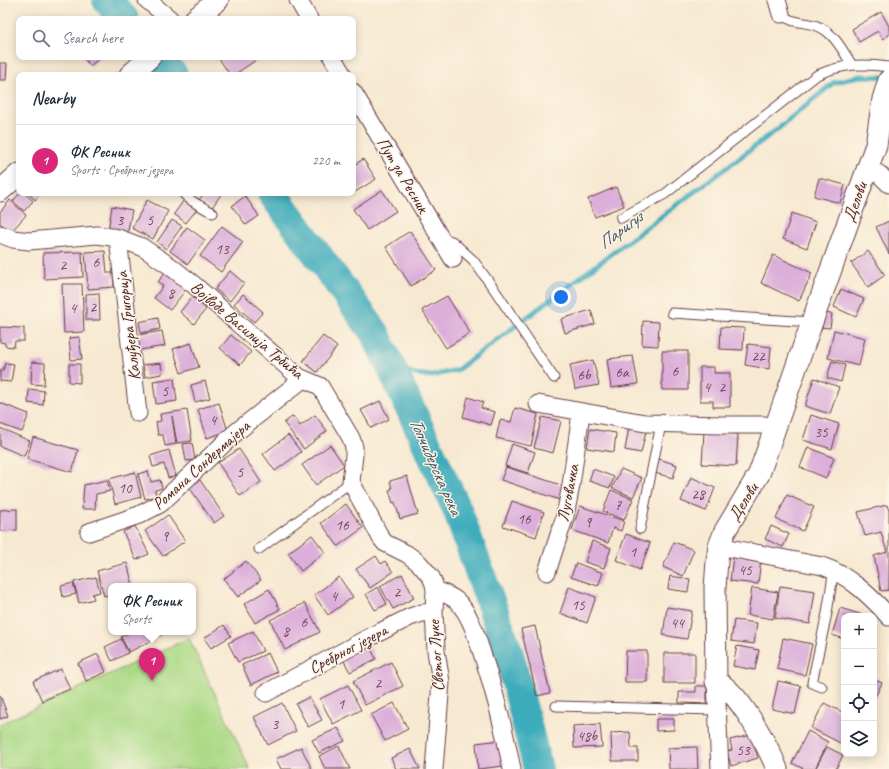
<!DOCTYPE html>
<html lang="en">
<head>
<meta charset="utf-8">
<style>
  body { margin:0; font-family:Caveat,sans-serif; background:#f6f6f7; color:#1f2937 }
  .controls { position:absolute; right:12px; bottom:12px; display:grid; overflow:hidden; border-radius:8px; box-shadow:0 2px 10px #0003 }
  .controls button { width:36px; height:36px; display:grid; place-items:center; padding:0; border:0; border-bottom:1px solid #e0e1e3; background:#fff; color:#1f2937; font:20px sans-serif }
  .you { position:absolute; left:561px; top:297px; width:14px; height:14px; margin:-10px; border:3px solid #fff; border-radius:50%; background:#1a73e8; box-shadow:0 0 0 6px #1a73e833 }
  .badge { display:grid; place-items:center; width:26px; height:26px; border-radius:50%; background:#db2777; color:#fff; font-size:13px; font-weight:700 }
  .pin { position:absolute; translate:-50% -33px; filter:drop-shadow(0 1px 2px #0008) }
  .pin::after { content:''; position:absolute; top:21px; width:14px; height:12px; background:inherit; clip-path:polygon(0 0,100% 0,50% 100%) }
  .popup { position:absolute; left:108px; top:583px; width:88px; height:52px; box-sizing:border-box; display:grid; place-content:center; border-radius:8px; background:#fff; filter:drop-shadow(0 1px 3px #0005); font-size:13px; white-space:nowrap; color:#747a83 }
  .popup b { font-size:15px; color:#1f2937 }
  .popup::after { content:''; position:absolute; left:50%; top:100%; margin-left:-8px; border:8px solid transparent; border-top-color:#fff }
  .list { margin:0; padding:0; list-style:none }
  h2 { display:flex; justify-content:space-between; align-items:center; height:52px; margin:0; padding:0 16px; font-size:17px }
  h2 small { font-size:13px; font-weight:400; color:#747a83 }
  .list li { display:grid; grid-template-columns:26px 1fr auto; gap:12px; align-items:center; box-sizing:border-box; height:72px; padding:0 16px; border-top:1px solid #e0e1e3 }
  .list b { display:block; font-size:15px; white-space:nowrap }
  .list p { margin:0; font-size:13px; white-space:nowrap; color:#747a83 }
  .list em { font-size:13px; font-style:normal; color:#747a83 }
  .icon { flex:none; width:22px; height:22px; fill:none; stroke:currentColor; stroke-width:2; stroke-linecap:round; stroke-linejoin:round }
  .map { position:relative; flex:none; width:889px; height:769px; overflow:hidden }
  .search { position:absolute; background:#fff; box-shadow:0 2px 10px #0003; left:16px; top:16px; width:340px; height:44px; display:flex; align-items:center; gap:10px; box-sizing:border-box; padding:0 14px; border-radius:8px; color:#747a83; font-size:15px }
  .panel { position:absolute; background:#fff; box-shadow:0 2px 10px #0003; left:16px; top:72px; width:340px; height:124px; border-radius:8px }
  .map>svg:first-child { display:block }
  .green { fill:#acda87; stroke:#7b7c59 }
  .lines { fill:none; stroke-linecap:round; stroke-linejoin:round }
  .stream { stroke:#3eacbc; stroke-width:5 }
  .river { stroke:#3eacbc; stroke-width:30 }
  .building { fill:#dcafda }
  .service-casing { stroke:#643d44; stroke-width:11 }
  .minor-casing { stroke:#643d44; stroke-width:19 }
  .tertiary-casing { stroke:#643d44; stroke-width:23 }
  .service { stroke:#fff; stroke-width:9 }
  .minor { stroke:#fff; stroke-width:17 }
  .tertiary { stroke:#fff; stroke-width:21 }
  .labels { text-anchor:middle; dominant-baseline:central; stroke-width:3; stroke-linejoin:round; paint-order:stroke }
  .number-label { font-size:15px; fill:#6e4357 }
  .street-label { font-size:17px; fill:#4a1f2b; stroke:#fcf5e5 }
  .water-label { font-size:18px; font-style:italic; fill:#455765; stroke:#fcf5e5 }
</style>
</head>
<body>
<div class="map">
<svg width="889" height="769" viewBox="0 0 889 769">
  <rect width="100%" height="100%" fill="#fcf5e5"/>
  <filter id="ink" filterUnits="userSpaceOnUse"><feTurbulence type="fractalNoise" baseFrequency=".025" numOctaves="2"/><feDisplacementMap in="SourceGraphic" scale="8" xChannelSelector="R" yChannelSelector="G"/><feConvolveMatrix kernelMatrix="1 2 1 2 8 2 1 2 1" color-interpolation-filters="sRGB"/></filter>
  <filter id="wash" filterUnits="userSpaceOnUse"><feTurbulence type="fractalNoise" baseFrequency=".012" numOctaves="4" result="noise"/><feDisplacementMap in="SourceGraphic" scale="16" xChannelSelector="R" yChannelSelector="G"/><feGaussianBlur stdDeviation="0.9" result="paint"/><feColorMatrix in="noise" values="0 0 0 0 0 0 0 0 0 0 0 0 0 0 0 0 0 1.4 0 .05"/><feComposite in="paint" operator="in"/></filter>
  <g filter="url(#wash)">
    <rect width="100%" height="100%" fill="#f7e9d1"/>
    <path class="green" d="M 189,638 L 250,769 L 0,769 L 0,724 Z"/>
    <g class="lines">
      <path class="stream" d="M 390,365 L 416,374 L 432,376 L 457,370 L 779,128 L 833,83 L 859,76 L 886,77"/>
      <path class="river" d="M 107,0 L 124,19
        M 157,57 L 173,75
        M 272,193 L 375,333 L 457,509 L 509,654 L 538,769"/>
    </g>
    <g id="blocks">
      <path class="building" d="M 881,12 L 889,26 L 889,35 L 883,39 L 878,31 L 859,42 L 852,29 Z
        M 83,57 L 101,57 L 90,66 Z
        M 218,57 L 253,57 L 256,60 L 234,75 L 230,75 Z
        M 0,63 L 7,63 L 6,80 L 0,80 Z
        M 363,159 L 376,179 L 355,192 L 353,189 L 353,166 Z
        M 819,178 L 845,185 L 840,203 L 814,196 Z
        M 616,187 L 624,206 L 595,217 L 588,199 Z
        M 382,190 L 396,211 L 367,230 L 353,209 Z
        M 20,193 L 24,193 L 33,201 L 24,211 L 13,201 Z
        M 28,193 L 41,193 L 35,200 Z
        M 204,193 L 222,193 L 211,209 L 199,200 Z
        M 245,196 L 259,216 L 246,225 L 232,206 Z
        M 10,200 L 26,215 L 11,232 L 0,223 L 0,212 Z
        M 147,200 L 168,211 L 153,239 L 132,228 Z
        M 184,200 L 197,209 L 186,223 L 174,214 Z
        M 112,206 L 132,210 L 127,235 L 108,231 Z
        M 792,213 L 816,222 L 807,248 L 783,239 Z
        M 172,220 L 182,226 L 166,249 L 157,242 Z
        M 889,221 L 889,254 L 876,227 Z
        M 222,226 L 243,242 L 221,272 L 200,256 Z
        M 187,227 L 205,240 L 188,264 L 170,251 Z
        M 410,231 L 436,270 L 411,286 L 386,247 Z
        M 105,251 L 107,273 L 113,273 L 114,287 L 88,289 L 85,252 Z
        M 868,251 L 885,275 L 868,287 L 851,263 Z
        M 82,252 L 83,277 L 44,279 L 43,253 Z
        M 773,255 L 812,273 L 799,301 L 761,283 Z
        M 166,271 L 187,288 L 170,310 L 154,298 L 163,286 L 158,282 Z
        M 230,271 L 244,283 L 230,301 L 215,289 Z
        M 62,284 L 82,284 L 84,332 L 64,333 Z
        M 841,289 L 864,299 L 856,317 L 834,307 Z
        M 99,293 L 100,320 L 86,320 L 86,294 Z
        M 243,294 L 263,312 L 254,322 L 234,304 Z
        M 447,296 L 470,333 L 446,348 L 422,310 Z
        M 192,297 L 206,309 L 194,324 L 180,312 Z
        M 591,310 L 595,324 L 565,333 L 561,319 Z
        M 821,313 L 832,314 L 830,328 L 819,327 Z
        M 158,318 L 160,329 L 141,333 L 139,322 Z
        M 643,321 L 659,322 L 658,346 L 642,345 Z
        M 0,327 L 24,328 L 24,341 L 15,341 L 14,347 L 5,346 L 5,343 L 0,342 Z
        M 721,327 L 744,328 L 743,350 L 720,349 Z
        M 834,330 L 865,338 L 859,366 L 828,358 Z
        M 162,331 L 165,346 L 140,350 L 137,335 Z
        M 231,335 L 251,352 L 240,365 L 220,348 Z
        M 323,336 L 337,347 L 317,372 L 303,361 Z
        M 79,337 L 82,359 L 71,360 L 69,338 Z
        M 191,343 L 199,367 L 181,373 L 173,349 Z
        M 748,344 L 771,347 L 769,369 L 745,365 Z
        M 662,351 L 688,351 L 688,390 L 662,390 Z
        M 633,356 L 638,384 L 611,388 L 607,359 Z
        M 593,360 L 599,385 L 575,389 L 570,365 Z
        M 832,361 L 845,365 L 841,382 L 827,378 Z
        M 32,362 L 45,363 L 44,385 L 31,384 Z
        M 5,363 L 14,364 L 11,382 L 0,381 L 0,371 L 3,371 Z
        M 161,363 L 162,374 L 145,377 L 143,365 Z
        M 69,364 L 80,364 L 80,383 L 69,382 Z
        M 700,367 L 714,367 L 714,373 L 730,373 L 730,407 L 713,407 L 713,401 L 700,401 Z
        M 174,378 L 177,401 L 156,404 L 153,381 Z
        M 814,378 L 839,387 L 830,414 L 805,406 Z
        M 205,381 L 210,398 L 195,402 L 191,385 Z
        M 29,389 L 44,391 L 43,405 L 28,403 Z
        M 468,397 L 483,402 L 481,408 L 495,412 L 491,425 L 463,417 Z
        M 380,401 L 389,419 L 371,428 L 361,410 Z
        M 0,403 L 29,414 L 22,432 L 0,424 Z
        M 219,403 L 228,431 L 207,438 L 198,409 Z
        M 515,408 L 538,414 L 531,446 L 496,438 L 500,420 L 511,422 Z
        M 187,410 L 192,441 L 177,443 L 172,416 L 176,444 L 165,446 L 163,435 L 158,435 L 156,422 L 161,421 L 160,414 Z
        M 315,415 L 327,431 L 304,449 L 284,423 L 293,416 L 300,426 Z
        M 811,415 L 839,424 L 832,449 L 803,440 Z
        M 542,417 L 561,421 L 553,453 L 534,448 Z
        M 629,427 L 646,431 L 641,453 L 625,450 Z
        M 0,428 L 30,441 L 24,456 L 0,446 Z
        M 590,429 L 616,433 L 614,452 L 587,448 Z
        M 704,432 L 738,434 L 736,466 L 702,464 Z
        M 288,435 L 301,452 L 275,471 L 263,454 Z
        M 33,437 L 78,450 L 72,472 L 27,459 Z
        M 192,443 L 195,460 L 186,461 L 183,444 Z
        M 512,444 L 535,452 L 528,473 L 505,466 Z
        M 330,445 L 344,465 L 316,485 L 302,465 Z
        M 808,447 L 834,458 L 826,478 L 800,467 Z
        M 239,449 L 261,482 L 240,496 L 218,463 Z
        M 169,450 L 176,476 L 168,478 L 164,464 L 153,467 L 150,456 Z
        M 659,459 L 677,465 L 673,478 L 655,473 Z
        M 506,467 L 564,486 L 560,500 L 501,480 Z
        M 593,469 L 614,477 L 610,488 L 589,481 Z
        M 621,469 L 642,478 L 633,497 L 612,488 Z
        M 148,471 L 151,482 L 160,480 L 162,488 L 155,490 L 156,496 L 145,499 L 138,474 Z
        M 135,472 L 141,497 L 115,504 L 109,479 Z
        M 407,476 L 418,514 L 400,519 L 395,502 L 393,503 L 389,490 L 392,489 L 390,481 Z
        M 691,477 L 715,488 L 706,511 L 681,501 Z
        M 107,480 L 110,491 L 96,494 L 95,509 L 82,509 L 84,485 Z
        M 200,480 L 224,516 L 214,523 L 189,487 Z
        M 611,490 L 633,499 L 624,520 L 603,511 Z
        M 787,495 L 814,507 L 803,531 L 776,519 Z
        M 512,501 L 544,512 L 536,537 L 503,526 Z
        M 346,504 L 363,528 L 338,546 L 321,523 Z
        M 887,505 L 889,511 L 889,590 L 881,591 L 874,556 L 887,552 L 881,532 L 865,536 L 858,512 Z
        M 580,506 L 624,521 L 621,531 L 613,528 L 608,543 L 572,530 Z
        M 17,509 L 17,530 L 0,531 L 0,510 Z
        M 168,515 L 185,541 L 163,556 L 145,531 Z
        M 135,526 L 149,554 L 136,560 L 123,532 Z
        M 771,526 L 789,534 L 783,547 L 765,539 Z
        M 626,534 L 650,543 L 640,570 L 616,560 Z
        M 312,535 L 325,552 L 301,571 L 288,553 Z
        M 592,541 L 611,548 L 604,568 L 585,562 Z
        M 674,542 L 694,550 L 683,576 L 663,567 Z
        M 376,556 L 381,564 L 385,561 L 393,572 L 370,588 L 356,569 Z
        M 733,556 L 761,559 L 758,584 L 730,581 Z
        M 246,561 L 261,580 L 238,597 L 224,579 Z
        M 127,563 L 133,586 L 111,586 L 111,594 L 104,596 L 97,571 Z
        M 576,563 L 603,573 L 598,586 L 571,577 Z
        M 402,574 L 414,598 L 393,609 L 380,586 Z
        M 670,576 L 690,579 L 688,592 L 668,589 Z
        M 96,577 L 100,592 L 92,594 L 94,599 L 79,603 L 74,582 Z
        M 339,577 L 353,597 L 328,615 L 314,595 Z
        M 73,583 L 76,594 L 63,597 L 61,586 Z
        M 780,586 L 815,591 L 810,624 L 775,618 Z
        M 378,587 L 387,604 L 375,610 L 366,594 Z
        M 569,587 L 596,597 L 587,623 L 560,613 Z
        M 752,588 L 778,592 L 773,619 L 748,615 Z
        M 269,589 L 280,609 L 255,623 L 244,604 Z
        M 305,603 L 320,632 L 285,650 L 270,620 Z
        M 667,607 L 692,611 L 687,639 L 663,635 Z
        M 840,608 L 863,615 L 862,616 L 844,616 L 844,639 L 832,635 Z
        M 734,620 L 757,623 L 754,644 L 731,641 Z
        M 224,625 L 231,636 L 211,648 L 204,638 Z
        M 535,626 L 550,693 L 537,696 L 521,629 Z
        M 253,631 L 263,651 L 238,662 L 228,643 Z
        M 130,632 L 147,632 L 151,641 L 129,652 L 121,637 Z
        M 148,632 L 166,632 L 151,639 Z
        M 783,638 L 812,644 L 805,675 L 777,669 Z
        M 121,639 L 128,653 L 112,661 L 105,647 Z
        M 369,645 L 376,659 L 350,672 L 343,659 Z
        M 737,646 L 759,650 L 755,670 L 733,666 Z
        M 626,651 L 647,651 L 647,682 L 625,682 Z
        M 268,653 L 277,672 L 251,685 L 242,665 Z
        M 664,653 L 695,653 L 695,683 L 664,683 Z
        M 98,654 L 106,672 L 86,681 L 78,663 Z
        M 391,662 L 403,686 L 365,705 L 353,681 Z
        M 61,669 L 70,689 L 42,701 L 33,681 Z
        M 874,679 L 882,683 L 874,699 Z
        M 778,681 L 801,686 L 795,714 L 772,709 Z
        M 348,685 L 361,710 L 333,724 L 320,699 Z
        M 696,686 L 707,686 L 707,704 L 679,703 L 679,692 L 696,692 Z
        M 0,695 L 8,716 L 0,719 Z
        M 309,697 L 322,720 L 308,727 L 296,704 Z
        M 282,703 L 296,731 L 268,745 L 254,717 Z
        M 394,703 L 408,729 L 385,741 L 371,715 Z
        M 824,703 L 844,713 L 844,745 L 811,728 Z
        M 656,719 L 674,719 L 674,730 L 656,731 Z
        M 600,724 L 602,747 L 574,748 L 573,726 Z
        M 338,728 L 345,741 L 319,753 L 312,740 Z
        M 808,731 L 828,742 L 815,769 L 804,769 L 792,763 Z
        M 630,732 L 631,748 L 638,748 L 638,761 L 612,761 L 611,733 Z
        M 751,735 L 758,758 L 731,766 L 727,751 L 732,750 L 730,740 Z
        M 501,740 L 504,766 L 478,769 L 476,743 Z
        M 339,746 L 350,769 L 325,769 L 319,756 Z
        M 301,747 L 312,769 L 281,769 L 276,759 Z
        M 697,747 L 698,769 L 669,769 L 668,748 Z
        M 827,747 L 843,755 L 836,769 L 815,769 Z
        M 410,749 L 420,769 L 396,769 L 391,758 Z"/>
    </g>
  </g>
  <g filter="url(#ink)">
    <use href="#blocks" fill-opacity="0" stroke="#643d44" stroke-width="1"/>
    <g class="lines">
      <defs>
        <path id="service" d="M 781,14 C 792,24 804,21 817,26 C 833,31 843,51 852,65
          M 183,193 C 190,202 203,207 213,213
          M 621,218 L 665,194 L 817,75 C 842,64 862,63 889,67
          M 441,238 L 452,241 L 473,260 L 494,289 L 554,378
          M 672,313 L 812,322
          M 640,529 L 661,424
          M 259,549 L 351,482
          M 822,687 L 812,683 L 827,613 L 834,569
          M 556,706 L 716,710"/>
        <path id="minor" d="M 147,0 L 170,19
          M 298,0 L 309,19
          M 777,0 L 781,14
          M 332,57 L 343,75
          M 353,92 L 453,259
          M 868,168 L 879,174 L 889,184
          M 0,234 L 13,239 L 29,241 L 97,235 L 118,238 L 142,247 L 170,266 L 194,285 L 299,377 L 320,386 L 351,438 L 354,447 L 354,455 L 351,482 L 381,538 L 385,543 L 407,554 L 419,563 L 431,577 L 434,584 L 435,590 L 434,612 L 436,651 L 441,682 L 434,769
          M 118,238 L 138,413
          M 538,404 L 645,423 L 721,425 L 765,425 L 776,427
          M 89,532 L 139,515 L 160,504 L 235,433 L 303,379
          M 719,546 L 822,566 C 847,574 872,597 889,617
          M 547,572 L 565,516 L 571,485 L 581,413
          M 435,590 C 444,594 453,596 459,603 C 471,617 475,633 481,650 C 494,689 504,729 512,769
          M 716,682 L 720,769
          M 266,693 L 366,639 L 410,617 L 422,613 L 434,612"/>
        <path id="tertiary" d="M 195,19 L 218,0
          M 130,75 L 150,57
          M 0,191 L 19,174
          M 777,769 C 769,748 737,688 716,682 L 715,588 L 717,561 L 719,546 L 725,531 L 759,474 L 812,322 L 876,145 L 883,99 L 889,80"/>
      </defs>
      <use href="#service" class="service-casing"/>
      <use href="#minor" class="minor-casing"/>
      <use href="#tertiary" class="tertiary-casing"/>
      <use href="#service" class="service"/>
      <use href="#minor" class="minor"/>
      <use href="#tertiary" class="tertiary"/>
    </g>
  </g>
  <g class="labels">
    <g class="number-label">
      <text x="120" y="220">3</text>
      <text x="150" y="220">5</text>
      <text x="222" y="249">13</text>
      <text x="96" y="262">6</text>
      <text x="63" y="265">2</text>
      <text x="171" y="293">8</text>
      <text x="93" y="307">2</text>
      <text x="73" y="308">4</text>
      <text x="758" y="356">22</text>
      <text x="675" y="371">6</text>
      <text x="622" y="372">6a</text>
      <text x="584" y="375">6b</text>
      <text x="707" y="387">4</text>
      <text x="722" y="387">2</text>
      <text x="165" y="391">5</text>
      <text x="213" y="420">4</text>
      <text x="821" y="432">35</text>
      <text x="240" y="472">5</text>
      <text x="125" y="488">10</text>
      <text x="698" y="494">28</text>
      <text x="618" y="505">7</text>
      <text x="524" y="519">16</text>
      <text x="588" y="522">9</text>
      <text x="342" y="525">16</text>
      <text x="165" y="536">9</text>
      <text x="633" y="552">1</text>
      <text x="745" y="570">45</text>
      <text x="397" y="592">2</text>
      <text x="334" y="596">4</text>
      <text x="578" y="605">15</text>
      <text x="304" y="622">6</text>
      <text x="677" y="623">44</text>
      <text x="286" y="631">8</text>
      <text x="378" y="683">2</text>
      <text x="341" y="704">1</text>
      <text x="275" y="724">3</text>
      <text x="587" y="736">48b</text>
      <text x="743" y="750">53</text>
    </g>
    <g class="street-label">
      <text transform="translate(403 175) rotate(59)">Пут за Ресник</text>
      <text transform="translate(855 202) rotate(-70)">Делови</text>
      <text transform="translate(128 326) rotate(-97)">Калуђера Григорија</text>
      <text transform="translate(247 330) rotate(40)">Војводе Василија Трбића</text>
      <text transform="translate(201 465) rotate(-42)">Романа Сондермајера</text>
      <text transform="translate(568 493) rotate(-79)">Луговачка</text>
      <text transform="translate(743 502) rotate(-58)">Делови</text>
      <text transform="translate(348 649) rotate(-28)">Сребрног језера</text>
      <text transform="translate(436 656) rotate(-94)">Светог Луке</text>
    </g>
    <g class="water-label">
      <text transform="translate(620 230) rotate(-37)">Паригуз</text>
      <text transform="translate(436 466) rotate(66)">Топчидерска река</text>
    </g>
  </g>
</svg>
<div class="controls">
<button>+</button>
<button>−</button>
<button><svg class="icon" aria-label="locate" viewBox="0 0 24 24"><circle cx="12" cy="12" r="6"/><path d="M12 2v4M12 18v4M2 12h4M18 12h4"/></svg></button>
<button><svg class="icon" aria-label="layers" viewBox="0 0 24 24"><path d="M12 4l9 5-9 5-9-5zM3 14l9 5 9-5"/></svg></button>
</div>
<div class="you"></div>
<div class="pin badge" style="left:152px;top:681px">1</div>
<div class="popup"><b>ФК Ресник</b>Sports</div>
<div class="search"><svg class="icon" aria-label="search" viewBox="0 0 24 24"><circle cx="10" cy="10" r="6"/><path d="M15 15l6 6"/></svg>Search here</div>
<section class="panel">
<h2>Nearby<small></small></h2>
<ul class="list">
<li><span class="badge">1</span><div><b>ФК Ресник</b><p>Sports · Сребрног језера</p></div><em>220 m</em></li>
</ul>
</section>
</div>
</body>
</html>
